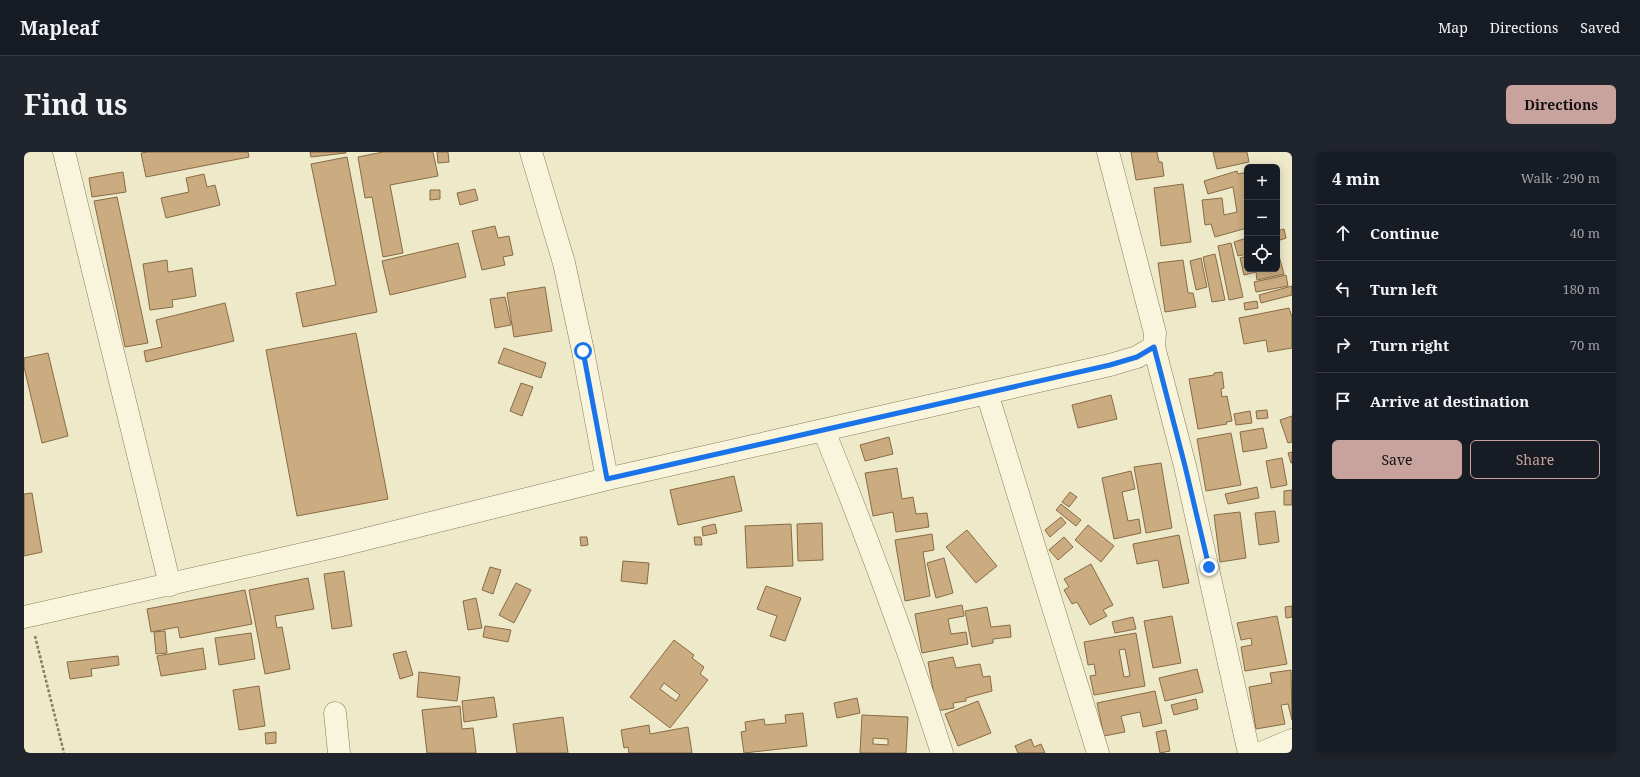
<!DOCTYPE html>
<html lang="en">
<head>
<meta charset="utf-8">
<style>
  body { margin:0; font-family:"Noto Serif",serif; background:#20242c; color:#f1f3f6 }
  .controls { position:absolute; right:12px; top:12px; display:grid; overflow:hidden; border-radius:6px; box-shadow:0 2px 10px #0003 }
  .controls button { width:36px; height:36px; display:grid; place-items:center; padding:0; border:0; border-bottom:1px solid #363941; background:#171b24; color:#f1f3f6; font:20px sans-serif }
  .stop { position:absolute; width:12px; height:12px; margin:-9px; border:3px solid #1a73e8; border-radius:50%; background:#fff }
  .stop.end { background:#1a73e8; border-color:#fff; box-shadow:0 1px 4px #0008 }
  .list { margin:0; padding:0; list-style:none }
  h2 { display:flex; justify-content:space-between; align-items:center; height:52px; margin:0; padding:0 16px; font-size:17px }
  h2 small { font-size:13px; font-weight:400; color:#9ea1a6 }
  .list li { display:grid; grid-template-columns:26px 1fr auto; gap:12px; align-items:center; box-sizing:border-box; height:56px; padding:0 16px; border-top:1px solid #363941 }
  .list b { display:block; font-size:15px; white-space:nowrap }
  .list em { font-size:13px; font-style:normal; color:#9ea1a6 }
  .actions { display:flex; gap:8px; padding:12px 16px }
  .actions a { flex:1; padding:9px 0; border:1px solid #c8a39d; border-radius:6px; text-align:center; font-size:14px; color:#c8a39d }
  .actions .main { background:#c8a39d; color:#111 }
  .icon { flex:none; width:22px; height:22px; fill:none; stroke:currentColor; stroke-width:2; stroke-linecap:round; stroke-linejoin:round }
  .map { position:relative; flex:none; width:1268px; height:601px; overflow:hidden; border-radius:6px }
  header { display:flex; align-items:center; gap:24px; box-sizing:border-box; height:56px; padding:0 20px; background:#171b24; border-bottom:1px solid #363941 }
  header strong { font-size:19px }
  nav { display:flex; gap:22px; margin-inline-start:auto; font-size:14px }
  .intro { display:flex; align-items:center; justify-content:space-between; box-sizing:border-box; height:96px; padding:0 24px }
  h1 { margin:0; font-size:28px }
  .button { padding:10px 18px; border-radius:6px; background:#c8a39d; color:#111; font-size:14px; font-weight:700 }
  main { display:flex; gap:24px; padding:0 24px }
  aside { flex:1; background:#171b24; border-radius:6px; box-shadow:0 2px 10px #0003 }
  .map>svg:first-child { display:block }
  .building { fill:#caac80; stroke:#886b45; fill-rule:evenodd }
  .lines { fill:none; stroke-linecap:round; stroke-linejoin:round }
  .minor-casing { stroke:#897d5e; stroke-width:23 }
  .path { stroke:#897d5e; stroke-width:2.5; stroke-dasharray:3 2; stroke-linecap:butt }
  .minor { stroke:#f8f5dc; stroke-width:22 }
  .route { stroke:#1a73e8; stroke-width:5 }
</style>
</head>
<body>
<header>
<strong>Mapleaf</strong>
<nav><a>Map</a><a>Directions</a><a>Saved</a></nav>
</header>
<div class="intro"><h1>Find us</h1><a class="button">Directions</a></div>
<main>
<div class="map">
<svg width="1268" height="601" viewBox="0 0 1268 601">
  <rect width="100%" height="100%" fill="#ede9c9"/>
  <path class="building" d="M 124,0 L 224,0 L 225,5 L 122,25 L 117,1 Z
    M 286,0 L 322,0 L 322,1 L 287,5 Z
    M 359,0 L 409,0 L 414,24 L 366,33 L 379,101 L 359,105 L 348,45 L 341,46 L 334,5 Z
    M 413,0 L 424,0 L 425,10 L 414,11 Z
    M 1107,0 L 1133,0 L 1135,10 L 1138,10 L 1140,24 L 1112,28 Z
    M 1189,0 L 1223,0 L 1225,10 L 1193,17 Z
    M 323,5 L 353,160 L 279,175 L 272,141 L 312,133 L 287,12 Z
    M 1213,19 L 1214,22 L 1223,20 L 1223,76 L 1191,85 L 1187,72 L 1181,73 L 1178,48 L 1198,46 L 1200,63 L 1213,60 L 1209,35 L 1184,42 L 1180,29 Z
    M 99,20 L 102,40 L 68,45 L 65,26 Z
    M 180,22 L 183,35 L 191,33 L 196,53 L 142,66 L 137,46 L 165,40 L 162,26 Z
    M 1159,32 L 1167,90 L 1137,94 L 1130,36 Z
    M 451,37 L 454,48 L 436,53 L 433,41 Z
    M 406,38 L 416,38 L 416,47 L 406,48 Z
    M 93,45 L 124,191 L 101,195 L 70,49 Z
    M 471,74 L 474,86 L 485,84 L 489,103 L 479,105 L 481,113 L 458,118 L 448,79 Z
    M 1260,77 L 1262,86 L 1253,89 L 1253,79 Z
    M 1223,86 L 1223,102 L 1214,104 L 1210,90 Z
    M 434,91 L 442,125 L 366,143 L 358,109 Z
    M 1207,91 L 1219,145 L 1205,148 L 1194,94 Z
    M 1253,97 L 1260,122 L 1233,128 L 1232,120 L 1220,123 L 1216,106 L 1223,104 L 1223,117 L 1253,117 Z
    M 1191,102 L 1201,148 L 1188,150 L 1179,105 Z
    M 1177,106 L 1183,135 L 1172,138 L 1166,109 Z
    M 143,108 L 144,120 L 168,116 L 172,144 L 148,148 L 149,155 L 126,158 L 119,112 Z
    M 1159,108 L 1164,141 L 1169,141 L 1172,155 L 1141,160 L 1134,111 Z
    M 1262,123 L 1264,134 L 1232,140 L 1230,130 Z
    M 1268,134 L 1268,143 L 1237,151 L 1235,143 Z
    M 521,135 L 528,179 L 490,185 L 483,141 Z
    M 481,145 L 487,173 L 471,176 L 466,147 Z
    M 1233,149 L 1234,156 L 1221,158 L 1220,151 Z
    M 201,151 L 210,189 L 122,210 L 120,199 L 138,195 L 132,168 Z
    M 1265,156 L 1268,165 L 1268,196 L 1244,200 L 1242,188 L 1220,192 L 1215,166 Z
    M 332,181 L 364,347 L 273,364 L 242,198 Z
    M 480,196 L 522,211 L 517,226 L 474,211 Z
    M 24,201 L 44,284 L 18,291 L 0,215 L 0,206 Z
    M 1198,220 L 1200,236 L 1197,237 L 1198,245 L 1203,244 L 1208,269 L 1202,270 L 1203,272 L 1174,277 L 1165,227 L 1190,223 L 1190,221 Z
    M 497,231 L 509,235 L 498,264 L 486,259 Z
    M 1087,243 L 1093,267 L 1054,276 L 1048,253 Z
    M 1243,258 L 1244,266 L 1233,267 L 1232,259 Z
    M 1226,259 L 1228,271 L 1212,273 L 1210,262 Z
    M 1268,264 L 1268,290 L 1264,291 L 1256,268 Z
    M 1239,276 L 1243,296 L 1219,300 L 1216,280 Z
    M 1207,281 L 1217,333 L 1182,339 L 1173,287 Z
    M 865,285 L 869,302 L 841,309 L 836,293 Z
    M 1268,300 L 1268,311 L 1267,311 L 1264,301 Z
    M 1258,306 L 1263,333 L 1247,336 L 1242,309 Z
    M 1137,311 L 1148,376 L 1122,381 L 1110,315 Z
    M 873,316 L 878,347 L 889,345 L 892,362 L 903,361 L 905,375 L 872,380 L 869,360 L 849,364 L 841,321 Z
    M 1107,319 L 1111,337 L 1098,340 L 1104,369 L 1115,367 L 1117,381 L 1090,387 L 1078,326 Z
    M 710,324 L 718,359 L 654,373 L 646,338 Z
    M 1233,335 L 1235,346 L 1204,352 L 1201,342 Z
    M 1268,338 L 1268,353 L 1260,353 L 1260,339 Z
    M 1046,340 L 1053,345 L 1045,355 L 1038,350 Z
    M 8,341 L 18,400 L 0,404 L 0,342 Z
    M 1037,352 L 1057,368 L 1052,374 L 1032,358 Z
    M 1251,359 L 1255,390 L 1235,393 L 1231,361 Z
    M 1216,360 L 1222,406 L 1196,410 L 1190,363 Z
    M 1037,365 L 1042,371 L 1026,385 L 1021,378 Z
    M 798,371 L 799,408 L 774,409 L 773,372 Z
    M 691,372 L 693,381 L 679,384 L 678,375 Z
    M 767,372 L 769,414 L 723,416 L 721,374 Z
    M 1064,373 L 1090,394 L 1077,410 L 1051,388 Z
    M 943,378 L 973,414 L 952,431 L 922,395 Z
    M 908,382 L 910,398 L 899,400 L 906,444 L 881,449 L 871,388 Z
    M 1155,383 L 1165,431 L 1139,436 L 1134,408 L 1113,412 L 1109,392 Z
    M 556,385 L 563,385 L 564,393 L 557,394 Z
    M 670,385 L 677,385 L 678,393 L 671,393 Z
    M 1040,385 L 1049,395 L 1034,408 L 1025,398 Z
    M 920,406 L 929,441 L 912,446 L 903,411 Z
    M 599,409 L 625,411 L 623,432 L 597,429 Z
    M 1067,412 L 1089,453 L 1079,458 L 1083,464 L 1066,473 L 1053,450 L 1048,452 L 1040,438 L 1045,435 L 1040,427 Z
    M 466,415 L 477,418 L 469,442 L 458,438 Z
    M 320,419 L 328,474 L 308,477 L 300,422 Z
    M 284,426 L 290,457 L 251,464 L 253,476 L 258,475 L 266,517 L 241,522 L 225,438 Z
    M 492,431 L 507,438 L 490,471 L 475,463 Z
    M 742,434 L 777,446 L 761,489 L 746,484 L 753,464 L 733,457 Z
    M 221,438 L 228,472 L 156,486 L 154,475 L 127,480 L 123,457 Z
    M 452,446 L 458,476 L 444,478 L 439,449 Z
    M 938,453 L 940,464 L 924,467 L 927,482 L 942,480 L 944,492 L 898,501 L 891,462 Z
    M 1268,454 L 1268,465 L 1262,466 L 1261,455 Z
    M 963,455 L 967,475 L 986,473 L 987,485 L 969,487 L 969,491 L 948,495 L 941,459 Z
    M 1148,464 L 1157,511 L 1129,516 L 1120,469 Z
    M 1253,464 L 1263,512 L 1221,519 L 1217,495 L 1228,493 L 1227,486 L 1217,488 L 1213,471 Z
    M 1109,465 L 1112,477 L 1091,481 L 1088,470 Z
    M 461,474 L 487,478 L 484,490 L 459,485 Z
    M 141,479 L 143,501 L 132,502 L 130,480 Z
    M 227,481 L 231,507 L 195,513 L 191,486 Z
    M 1112,481 L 1121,534 L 1070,543 L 1066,524 L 1072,523 L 1070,512 L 1064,513 L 1060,490 ZM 1101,497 L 1106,524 L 1100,525 L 1095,498 Z
    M 650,488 L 670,503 L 668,506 L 680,515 L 676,522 L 684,528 L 646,576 L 606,545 ZM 640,531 L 656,543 L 652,549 L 636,537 Z
    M 179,496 L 182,517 L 137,524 L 133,504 Z
    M 382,499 L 389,523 L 376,527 L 369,502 Z
    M 94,504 L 95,513 L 67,517 L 68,524 L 46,527 L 43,510 Z
    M 929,505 L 932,516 L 956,512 L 959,525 L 966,524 L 968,539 L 942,546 L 942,549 L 929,551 L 930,556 L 913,559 L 904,510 Z
    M 1173,517 L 1179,540 L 1141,549 L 1135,526 Z
    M 1267,518 L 1268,568 L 1264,552 L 1257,553 L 1261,572 L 1232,577 L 1225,535 L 1248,531 L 1246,521 Z
    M 395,520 L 436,525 L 433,549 L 393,545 Z
    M 235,534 L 241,574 L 215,578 L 209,538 Z
    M 1131,539 L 1138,571 L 1119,575 L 1116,560 L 1097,564 L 1101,580 L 1080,584 L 1073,551 Z
    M 470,545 L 473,565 L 440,570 L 438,549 Z
    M 833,546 L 836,561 L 813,566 L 810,551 Z
    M 1172,547 L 1174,557 L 1150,563 L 1147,553 Z
    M 954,549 L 967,581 L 934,594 L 921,562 Z
    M 436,554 L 438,577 L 449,576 L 452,601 L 403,601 L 398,558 Z
    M 779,561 L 783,594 L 720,601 L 717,580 L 722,579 L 721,570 L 740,567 L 741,573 L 762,571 L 761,563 Z
    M 838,563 L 884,565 L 882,601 L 836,601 ZM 849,586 L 864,587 L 864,593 L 849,592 Z
    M 539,565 L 544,601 L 493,601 L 489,572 Z
    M 625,573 L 626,582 L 664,575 L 668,601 L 605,601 L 604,595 L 600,596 L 597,578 Z
    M 1142,578 L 1146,599 L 1136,601 L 1132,580 Z
    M 252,580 L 252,591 L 242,592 L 241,581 Z
    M 1007,587 L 1010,595 L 1017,592 L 1021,601 L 994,601 L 991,594 Z"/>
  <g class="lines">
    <defs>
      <path id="minor" d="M 40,0 L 146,433
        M 507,0 L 540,111 L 559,199 L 583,327
        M 1130,195 L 1161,314 L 1225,601
        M 963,241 L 1074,601
        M 800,279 C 843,385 883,492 918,601
        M 0,465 L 314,394 L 583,327 L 1086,213 L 1113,205 L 1130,195 L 1131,181 L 1084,0
        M 311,561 L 315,601
        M 1237,601 L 1268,588"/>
    </defs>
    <use href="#minor" class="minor-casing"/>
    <path class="path" d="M 11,484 L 40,601"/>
    <use href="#minor" class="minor"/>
  </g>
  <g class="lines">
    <path class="route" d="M 559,199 L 583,327 L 1086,213 L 1113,205 L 1130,195 L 1161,314 L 1185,415"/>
  </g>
</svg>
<div class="controls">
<button>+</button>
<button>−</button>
<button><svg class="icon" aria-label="locate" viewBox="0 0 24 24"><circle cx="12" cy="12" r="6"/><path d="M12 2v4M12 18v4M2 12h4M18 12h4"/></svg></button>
</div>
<div class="stop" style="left:559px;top:199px"></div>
<div class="stop end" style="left:1185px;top:415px"></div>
</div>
<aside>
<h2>4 min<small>Walk · 290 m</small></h2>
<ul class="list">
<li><svg class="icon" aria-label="ahead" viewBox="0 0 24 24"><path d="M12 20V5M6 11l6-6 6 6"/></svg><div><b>Continue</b></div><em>40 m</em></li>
<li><svg class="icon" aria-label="left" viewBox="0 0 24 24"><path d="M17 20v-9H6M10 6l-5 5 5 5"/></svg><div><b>Turn left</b></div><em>180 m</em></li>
<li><svg class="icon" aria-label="right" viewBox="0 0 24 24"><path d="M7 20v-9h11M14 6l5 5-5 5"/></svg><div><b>Turn right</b></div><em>70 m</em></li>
<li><svg class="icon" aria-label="arrive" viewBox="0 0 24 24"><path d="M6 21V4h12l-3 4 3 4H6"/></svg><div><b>Arrive at destination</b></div></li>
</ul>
<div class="actions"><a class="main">Save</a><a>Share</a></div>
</aside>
</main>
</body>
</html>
